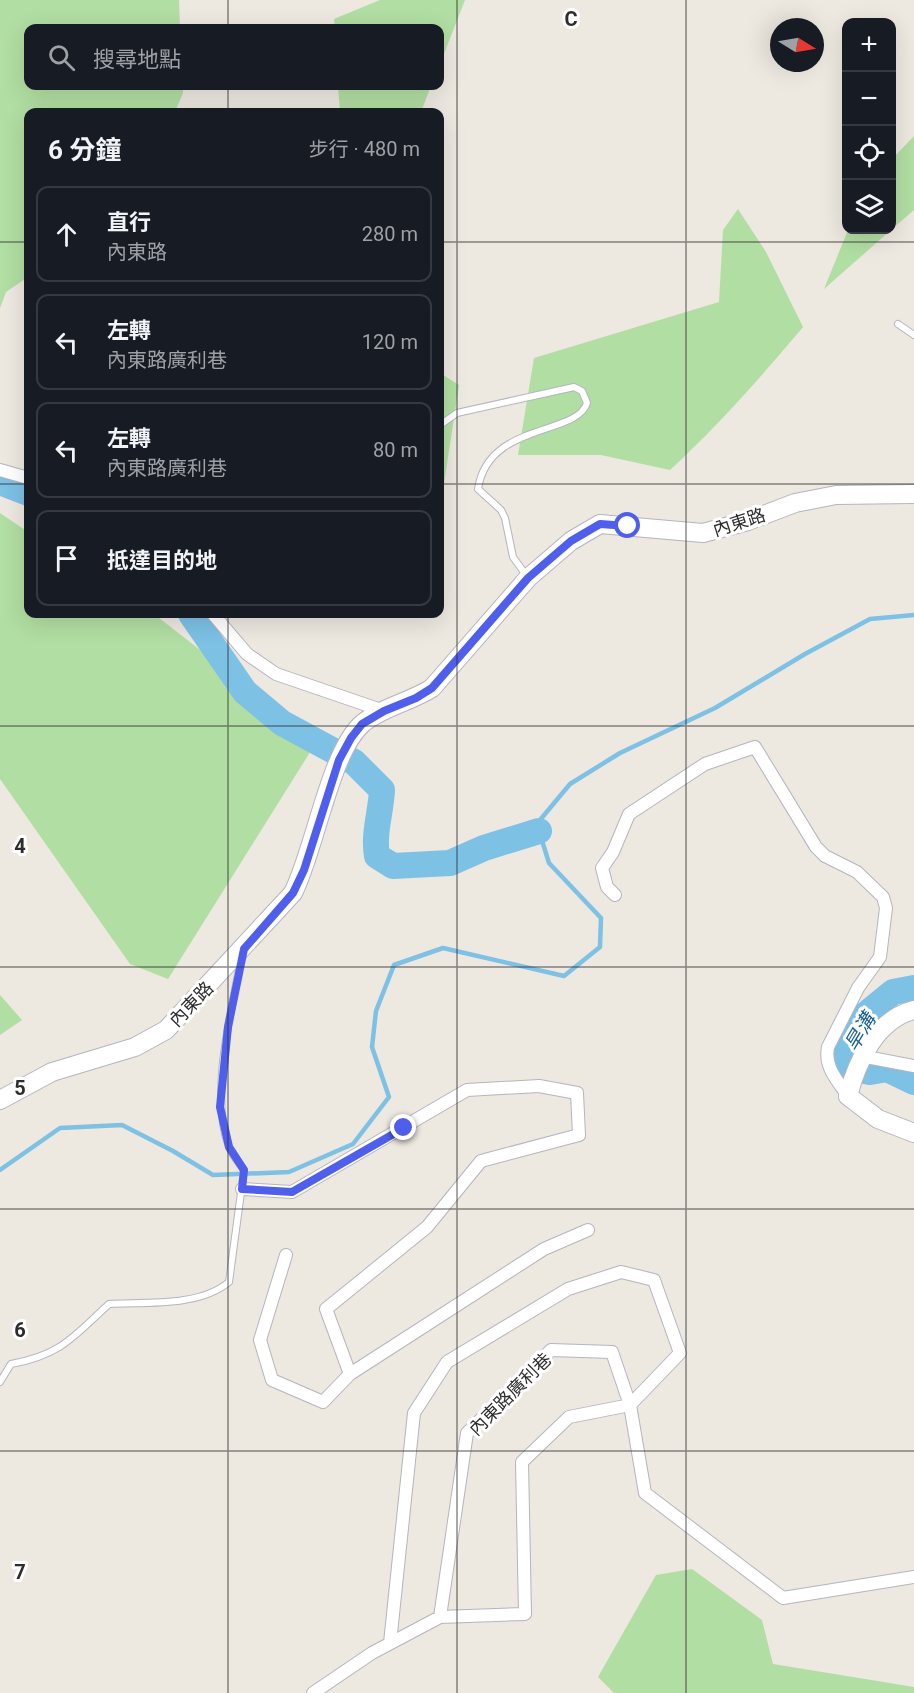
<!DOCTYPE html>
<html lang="zh-TW">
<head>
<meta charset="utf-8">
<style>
  body { margin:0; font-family:Roboto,"Noto Sans TC",sans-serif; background:#242831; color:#f1f3f6 }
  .controls { position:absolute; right:18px; top:18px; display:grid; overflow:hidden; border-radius:12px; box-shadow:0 6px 24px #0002 }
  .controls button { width:54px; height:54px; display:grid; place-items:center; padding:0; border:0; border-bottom:2px solid #363941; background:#171b24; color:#f1f3f6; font:30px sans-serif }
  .compass { position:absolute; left:770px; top:18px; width:54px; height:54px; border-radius:50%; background:#171b24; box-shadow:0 6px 24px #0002; rotate:101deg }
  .stop { position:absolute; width:18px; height:18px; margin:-14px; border:4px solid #4f5feb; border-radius:50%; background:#fff }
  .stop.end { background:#4f5feb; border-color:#fff; box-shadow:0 2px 6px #0008 }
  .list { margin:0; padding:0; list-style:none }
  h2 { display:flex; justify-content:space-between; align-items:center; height:78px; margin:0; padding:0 24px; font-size:26px }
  h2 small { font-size:20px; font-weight:400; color:#9ea1a6 }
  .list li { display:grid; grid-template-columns:39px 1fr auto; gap:18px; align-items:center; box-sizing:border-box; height:96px; margin:0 12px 12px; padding:0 12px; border:2px solid #363941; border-radius:12px }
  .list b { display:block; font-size:22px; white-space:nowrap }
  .list p { margin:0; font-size:20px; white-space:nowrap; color:#9ea1a6 }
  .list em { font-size:20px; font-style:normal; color:#9ea1a6 }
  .icon { flex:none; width:33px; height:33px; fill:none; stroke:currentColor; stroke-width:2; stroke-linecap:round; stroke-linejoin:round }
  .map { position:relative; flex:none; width:914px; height:1693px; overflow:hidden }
  .search { position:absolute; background:#171b24; box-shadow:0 6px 24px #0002; left:24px; top:24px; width:420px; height:66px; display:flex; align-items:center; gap:15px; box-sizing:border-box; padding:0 21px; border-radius:12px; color:#9ea1a6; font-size:22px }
  .panel { position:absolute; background:#171b24; box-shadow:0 6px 24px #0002; left:24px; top:108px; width:420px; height:510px; border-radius:12px }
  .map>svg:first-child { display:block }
  .green { fill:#b1dea2 }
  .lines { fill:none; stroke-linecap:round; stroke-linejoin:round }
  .stream { stroke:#7dc1e5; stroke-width:4.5 }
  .river { stroke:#7dc1e5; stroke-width:26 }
  .lane-casing { stroke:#b4b5bf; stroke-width:8 }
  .street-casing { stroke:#b4b5bf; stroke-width:14 }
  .secondary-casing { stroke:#b4b5bf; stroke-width:20 }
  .lane { stroke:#fff; stroke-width:6 }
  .street { stroke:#fff; stroke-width:12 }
  .secondary { stroke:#fff; stroke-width:18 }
  .route { stroke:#4f5feb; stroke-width:8 }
  .grid { fill:none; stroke:#2d2d2d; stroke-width:1.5; stroke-opacity:0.55 }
  .labels { text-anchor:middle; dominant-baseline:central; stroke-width:6; stroke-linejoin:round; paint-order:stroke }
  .street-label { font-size:18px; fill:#2d2d2d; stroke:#fff }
  .water-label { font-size:20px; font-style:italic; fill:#195f94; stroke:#fff }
  .grid-label { font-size:20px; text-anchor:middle; font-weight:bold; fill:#2d2d2d; stroke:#fff; stroke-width:6; stroke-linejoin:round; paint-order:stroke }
</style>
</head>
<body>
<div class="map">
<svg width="914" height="1693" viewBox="0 0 914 1693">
  <rect width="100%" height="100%" fill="#ede8e0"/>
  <path class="green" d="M 0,0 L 179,0 L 180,28 L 28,28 L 28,86 L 183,86 L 183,93 L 175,112 L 28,112 L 28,277 L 6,292 L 0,308 Z
    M 380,0 L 465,0 L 440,64 L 440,28 L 335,28 L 334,19 Z
    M 338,86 L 431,86 L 421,112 L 340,112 Z
    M 914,136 L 914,210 L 892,229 L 892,159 Z
    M 738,209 L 766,252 L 803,327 C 761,377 718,426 670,470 L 601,455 L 518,455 L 534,358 L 719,302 L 723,230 Z
    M 848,230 L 891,230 L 824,289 Z
    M 440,373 L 459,385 L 440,510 Z
    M 0,513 L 28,532 L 28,614 L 154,614 L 317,741 L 168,979 L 130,964 L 0,779 Z
    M 0,995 L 22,1020 L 0,1035 Z
    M 692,1569 L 762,1620 L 773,1664 L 914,1687 L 914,1693 L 614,1693 L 598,1677 L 656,1575 Z"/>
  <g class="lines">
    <path class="stream" d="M 0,1170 L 60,1128 L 122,1125 L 173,1151 L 213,1175 L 289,1172 L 353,1144 L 389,1097 L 372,1047 L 376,1011 L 394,965 L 443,948 L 564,976 L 600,947 L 601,918 L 549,863 L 539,831 L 540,820 L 570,784 L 620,753 L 715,708 L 805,654 L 870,619 L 914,615"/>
    <path class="river" d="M 0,482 L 28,493
      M 191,614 L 245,692 L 282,723 L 354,762 L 382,790 C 381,812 373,834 377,856 L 393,866 L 450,863 L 484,848 L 539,831
      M 914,988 L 893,992 L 866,1014 L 848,1041 L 844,1054 L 848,1067 L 870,1072 L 887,1069 L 914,1082"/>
    <defs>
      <path id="lane" d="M 898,324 L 914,335
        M 440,425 L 457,413 L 574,387 L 582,391 L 587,403 C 577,436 488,422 478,489 L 501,510 L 505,518 L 513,557 L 526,575
        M 0,1382 L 11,1364 C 61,1355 73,1337 109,1304 C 146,1302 199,1307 229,1282 L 244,1170 C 239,1163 232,1155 229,1147 C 209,1096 232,1007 242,955"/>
      <path id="street" d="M 0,470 L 28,478
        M 213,614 L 247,654 L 276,674 L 384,711
        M 615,895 L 607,887 L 602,868 L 613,852 L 629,814 L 705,764 L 755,747 L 816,847 L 825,856 L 857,872 L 883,897 L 886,908 L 880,957 L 858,988 L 828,1047 C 824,1067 837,1080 848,1096
        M 861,1056 L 914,1066
        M 242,1189 L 292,1192 L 467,1090 L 539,1086 L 577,1093 L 579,1135 L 481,1161 L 427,1227 L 326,1309 L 350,1374 L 544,1249 L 588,1230
        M 286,1255 L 260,1340 L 272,1380 L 323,1402 L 350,1374
        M 390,1643 L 414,1413 L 447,1362 L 568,1289 L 621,1272 L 654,1280 L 680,1353 L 630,1405 L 569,1417 L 522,1462 L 525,1614 L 440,1617
        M 313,1693 L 372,1653 L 440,1617 L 467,1433 L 551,1350 L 612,1352 L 630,1405 L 645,1493 L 783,1598 L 914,1577"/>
      <path id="secondary" d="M 914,1010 C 877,1019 857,1061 848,1096 L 878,1119 L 914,1133
        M 0,1100 L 52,1072 L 135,1047 L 166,1030 L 293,893 C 315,850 330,751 363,723 C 383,707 410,702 432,688 L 528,578 L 571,541 L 600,524 L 703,533 L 748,521 L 795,503 L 836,495 L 914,494"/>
    </defs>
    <use href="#lane" class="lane-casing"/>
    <use href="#street" class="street-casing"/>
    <use href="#secondary" class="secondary-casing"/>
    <use href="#lane" class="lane"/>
    <use href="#street" class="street"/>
    <use href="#secondary" class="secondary"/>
  </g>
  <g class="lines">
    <path class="route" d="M 404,1128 L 292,1192 L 242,1189 L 244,1170 L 229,1147 L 220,1107 L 228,1027 L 244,949 L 293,893 L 304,870 L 339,760 L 351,738 L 362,724 L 384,711 L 416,698 L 432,688 L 528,578 L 571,541 L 600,524 L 628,526"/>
  </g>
  <path class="grid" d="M 228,0 L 228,28M 457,0 L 457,1693M 686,0 L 686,1693M 228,86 L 228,112M 0,242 L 28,242M 440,242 L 914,242M 0,484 L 28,484M 440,484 L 914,484M 228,614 L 228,1693M 0,726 L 914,726M 0,967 L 914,967M 0,1209 L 914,1209M 0,1451 L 914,1451"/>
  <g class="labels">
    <g class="street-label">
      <text transform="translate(739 522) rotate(-18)">內東路</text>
      <text transform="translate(191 1004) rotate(-46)">內東路</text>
      <text transform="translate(510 1394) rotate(-45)">內東路廣利巷</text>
    </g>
    <g class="water-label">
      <text transform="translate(860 1032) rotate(-59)">旱溝</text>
    </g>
  </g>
  <g class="grid-label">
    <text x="571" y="26">C</text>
    <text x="20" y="853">4</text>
    <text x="20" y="1095">5</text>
    <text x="20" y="1337">6</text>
    <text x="20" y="1579">7</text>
  </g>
</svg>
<div class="controls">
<button>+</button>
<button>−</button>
<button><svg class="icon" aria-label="locate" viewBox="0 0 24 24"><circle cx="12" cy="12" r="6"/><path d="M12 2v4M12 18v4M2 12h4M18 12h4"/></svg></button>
<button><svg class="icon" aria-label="layers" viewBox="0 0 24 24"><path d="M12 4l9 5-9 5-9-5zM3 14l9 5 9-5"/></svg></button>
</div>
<svg class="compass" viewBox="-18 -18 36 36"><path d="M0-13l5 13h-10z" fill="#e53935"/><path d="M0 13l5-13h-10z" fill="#9ea1a6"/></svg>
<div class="stop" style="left:628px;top:526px"></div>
<div class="stop end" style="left:404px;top:1128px"></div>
<div class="search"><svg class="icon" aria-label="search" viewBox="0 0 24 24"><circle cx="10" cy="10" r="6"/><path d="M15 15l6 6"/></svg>搜尋地點</div>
<section class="panel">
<h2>6 分鐘<small>步行 · 480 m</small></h2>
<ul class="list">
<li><svg class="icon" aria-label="ahead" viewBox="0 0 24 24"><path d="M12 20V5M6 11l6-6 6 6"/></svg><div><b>直行</b><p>內東路</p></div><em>280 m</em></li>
<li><svg class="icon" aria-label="left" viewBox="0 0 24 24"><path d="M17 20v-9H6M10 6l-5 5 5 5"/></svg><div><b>左轉</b><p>內東路廣利巷</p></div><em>120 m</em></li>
<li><svg class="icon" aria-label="left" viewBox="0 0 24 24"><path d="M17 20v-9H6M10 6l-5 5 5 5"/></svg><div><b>左轉</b><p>內東路廣利巷</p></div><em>80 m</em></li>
<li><svg class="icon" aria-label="arrive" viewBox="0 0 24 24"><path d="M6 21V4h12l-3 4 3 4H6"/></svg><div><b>抵達目的地</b></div></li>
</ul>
</section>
</div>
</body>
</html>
